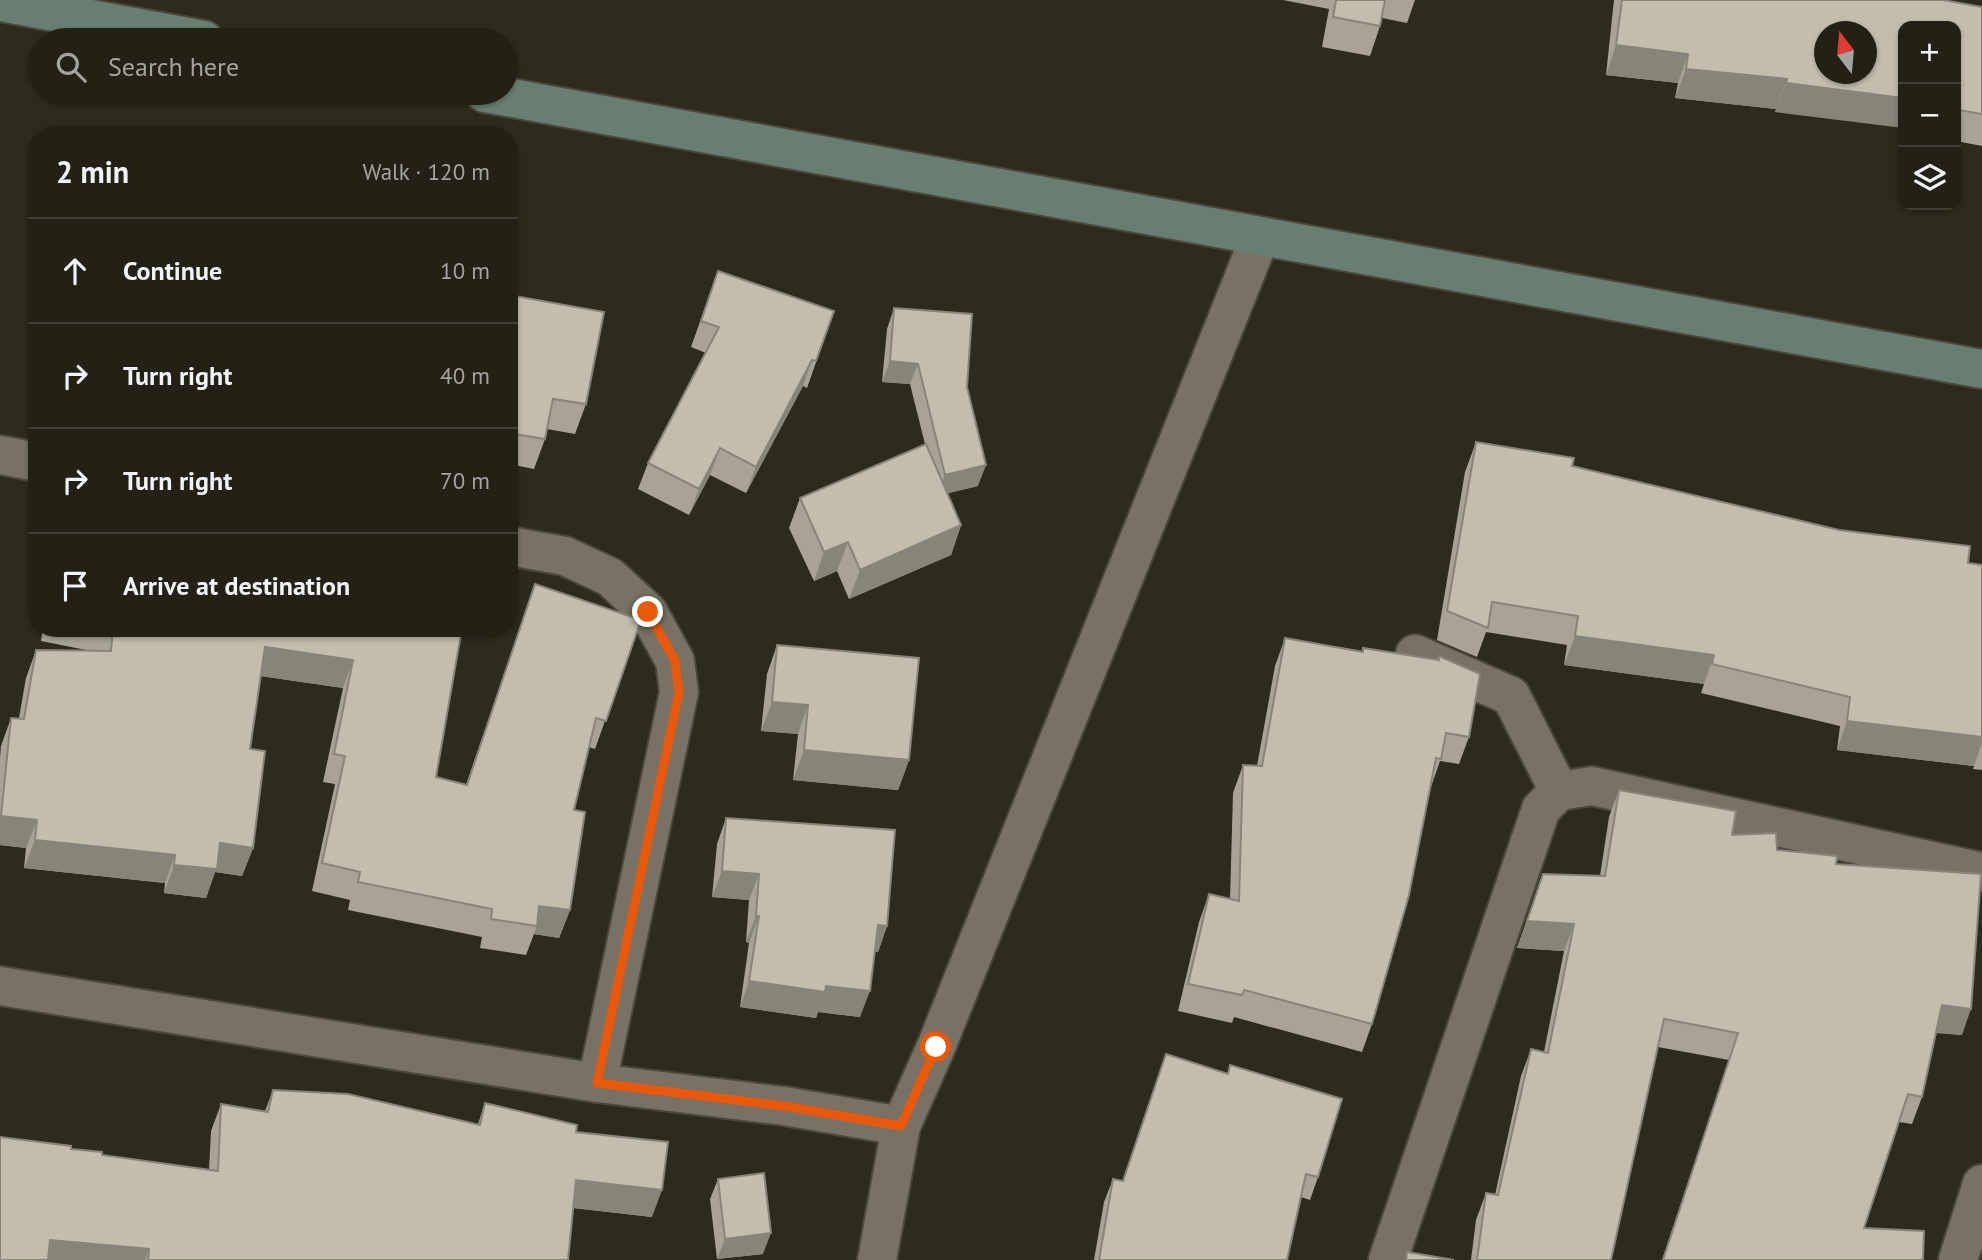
<!DOCTYPE html>
<html lang="en">
<head>
<meta charset="utf-8">
<style>
  body { margin:0; font-family:"PT Sans",sans-serif; background:#2f2d23; color:#f1f3f6 }
  .controls { position:absolute; right:21px; top:21px; display:grid; overflow:hidden; border-radius:14px; box-shadow:0 2px 5px #0004 }
  .controls button { width:63px; height:63px; display:grid; place-items:center; padding:0; border:0; border-bottom:2px solid #403e35; background:#232016; color:#f1f3f6; font:35px sans-serif }
  .compass { position:absolute; left:1814px; top:21px; width:63px; height:63px; border-radius:50%; background:#232016; box-shadow:0 2px 5px #0004; rotate:344deg }
  .stop { position:absolute; width:21px; height:21px; margin:-16px; border:5px solid #ea580c; border-radius:50%; background:#fff }
  .stop.end { background:#ea580c; border-color:#fff; box-shadow:0 2px 7px #0008 }
  .list { margin:0; padding:0; list-style:none }
  h2 { display:flex; justify-content:space-between; align-items:center; height:91px; margin:0; padding:0 28px; font-size:30px }
  h2 small { font-size:23px; font-weight:400; color:#a3a3a1 }
  .list li { display:grid; grid-template-columns:46px 1fr auto; gap:21px; align-items:center; box-sizing:border-box; height:105px; padding:0 28px; border-top:2px solid #403e35 }
  .list b { display:block; font-size:26px; white-space:nowrap }
  .list em { font-size:23px; font-style:normal; color:#a3a3a1 }
  .icon { flex:none; width:38px; height:38px; fill:none; stroke:currentColor; stroke-width:2; stroke-linecap:round; stroke-linejoin:round }
  .map { position:relative; flex:none; width:1982px; height:1260px; overflow:hidden }
  .search { position:absolute; background:#232016; box-shadow:0 2px 5px #0004; left:28px; top:28px; width:490px; height:77px; display:flex; align-items:center; gap:18px; box-sizing:border-box; padding:0 24px; border-radius:38px; color:#a3a3a1; font-size:26px }
  .panel { position:absolute; background:#232016; box-shadow:0 2px 5px #0004; left:28px; top:126px; width:490px; height:511px; border-radius:28px }
  .map>svg:first-child { display:block }
  .lines { fill:none; stroke-linecap:round; stroke-linejoin:round }
  .street-casing { stroke:#4c473d; stroke-width:42 }
  .secondary-casing { stroke:#4c473d; stroke-width:42 }
  .street { stroke:#777264; stroke-width:38 }
  .secondary { stroke:#677e70; stroke-width:38 }
  .wall { fill:#a8a396 }
  .shaded-wall { fill:#88847a }
  .building { fill:#c3bdae; stroke:#88847a; stroke-width:2; fill-rule:evenodd }
  .route { stroke:#ea580c; stroke-width:9 }
</style>
</head>
<body>
<div class="map">
<svg width="1982" height="1260" viewBox="0 0 1982 1260">
  <rect width="100%" height="100%" fill="#2f2a1e"/>
  <g class="lines">
    <defs>
      <path id="street" d="M 0,455 L 37,462
        M 509,546 L 565,556 L 610,577 L 648,612 L 675,661 L 679,692 L 597,1083
        M 1415,654 L 1511,696 L 1559,791
        M 0,986 L 597,1083 L 784,1106 L 901,1126 L 936,1047 L 1260,237
        M 877,1260 L 901,1126
        M 1388,1260 L 1541,809 L 1559,791 L 1592,786 L 1982,872
        M 1958,1260 L 1982,1184"/>
      <path id="secondary" d="M 0,2 L 204,40
        M 485,93 L 1982,369"/>
    </defs>
    <use href="#street" class="street-casing"/>
    <use href="#secondary" class="secondary-casing"/>
    <use href="#street" class="street"/>
    <use href="#secondary" class="secondary"/>
  </g>
  <path class="wall" d="M 1283,0 L 1415,0 L 1407,23 L 1382,18 L 1380,26 L 1370,56 L 1322,47 L 1329,9 Z
    M 1614,0 L 1943,0 L 1982,7 L 1982,146 L 1956,141 L 1956,26 L 1775,112 L 1776,109 L 1675,98 L 1678,83 L 1606,75 Z
    M 37,195 L 37,211 L 34,210 Z
    M 718,271 L 834,311 L 807,388 L 803,386 L 746,493 L 710,475 L 689,515 L 638,489 L 648,463 L 706,353 L 691,347 Z
    M 509,295 L 586,404 L 575,434 L 547,429 L 545,439 L 534,469 L 509,464 Z
    M 894,308 L 967,387 L 978,486 L 948,493 L 961,525 L 951,555 L 849,599 L 837,571 L 814,581 L 789,528 L 800,498 L 925,444 L 910,384 L 882,382 L 887,329 Z
    M 1476,442 L 1968,563 L 1982,565 L 1982,770 L 1973,769 L 1974,766 L 1837,750 L 1840,726 L 1701,693 L 1704,684 L 1564,665 L 1567,645 L 1486,632 L 1477,657 L 1437,640 L 1465,472 Z
    M 535,584 L 641,620 L 595,749 L 589,747 L 574,810 L 570,910 L 559,938 L 534,934 L 526,955 L 480,948 L 482,937 L 348,910 L 350,900 L 312,891 L 335,784 L 323,782 L 343,688 L 260,676 L 250,749 L 253,848 L 242,876 L 215,872 L 206,898 L 164,893 L 165,883 L 24,868 L 26,848 L 0,845 L 0,757 L 1,746 L 11,718 L 19,718 L 26,678 L 36,650 L 91,651 L 41,641 L 43,628 L 462,628 L 436,777 L 466,785 Z
    M 1285,638 L 1362,651 L 1363,648 L 1438,660 L 1439,656 L 1469,737 L 1459,764 L 1440,761 L 1431,787 L 1372,1024 L 1362,1052 L 1234,1017 L 1232,1023 L 1178,1011 L 1199,922 L 1209,894 L 1230,899 L 1233,793 L 1243,765 L 1257,766 L 1275,666 Z
    M 777,645 L 909,760 L 898,790 L 793,780 L 798,734 L 761,731 L 767,674 Z
    M 1619,790 L 1732,835 L 1777,850 L 1836,864 L 1962,1035 L 1936,1033 L 1922,1097 L 1912,1124 L 1899,1122 L 1864,1228 L 1923,1260 L 1662,1260 L 1729,1060 L 1658,1047 L 1611,1260 L 1471,1260 L 1476,1220 L 1486,1193 L 1495,1195 L 1521,1076 L 1531,1049 L 1544,1052 L 1564,951 L 1517,948 L 1543,874 L 1600,876 L 1609,817 Z
    M 726,818 L 887,926 L 878,952 L 875,952 L 860,1017 L 818,1012 L 816,1018 L 740,1007 L 749,943 L 746,942 L 749,900 L 712,897 L 717,844 Z
    M 1166,1054 L 1318,1177 L 1310,1200 L 1301,1197 L 1287,1260 L 1094,1260 L 1104,1202 L 1113,1179 L 1123,1181 Z
    M 273,1090 L 478,1124 L 485,1103 L 576,1132 L 652,1217 L 573,1208 L 568,1260 L 0,1260 L 71,1149 L 102,1155 L 209,1170 L 211,1131 L 221,1104 L 265,1111 Z
    M 718,1179 L 763,1254 L 717,1259 L 710,1199 Z"/>
  <path class="shaded-wall" d="M 1616,45 L 1688,54 L 1678,83 L 1606,75 Z
    M 1686,69 L 1787,79 L 1776,109 L 1675,98 Z
    M 1786,83 L 1903,98 L 1903,128 L 1775,112 Z
    M 812,360 L 803,386 L 746,493 L 756,467 Z
    M 890,361 L 918,364 L 910,384 L 882,382 Z
    M 720,448 L 710,475 L 689,515 L 699,489 Z
    M 986,465 L 978,486 L 937,496 L 945,475 Z
    M 961,525 L 951,555 L 849,599 L 860,570 Z
    M 848,542 L 837,571 L 814,581 L 824,552 Z
    M 1575,636 L 1714,655 L 1704,684 L 1564,665 Z
    M 265,647 L 353,660 L 343,688 L 254,675 Z
    M 772,702 L 808,705 L 798,734 L 761,731 Z
    M 1847,721 L 1982,737 L 1982,743 L 1974,766 L 1837,750 Z
    M 804,750 L 909,760 L 898,790 L 793,780 Z
    M 1,816 L 37,820 L 26,848 L 0,845 L 0,820 Z
    M 35,840 L 175,855 L 165,883 L 24,868 Z
    M 220,843 L 253,848 L 242,876 L 215,872 L 206,898 L 164,893 L 174,865 Z
    M 722,871 L 759,874 L 749,900 L 712,897 Z
    M 539,906 L 570,910 L 559,938 L 534,934 L 537,926 Z
    M 756,916 L 759,916 L 749,943 L 746,942 Z
    M 1527,921 L 1574,924 L 1564,951 L 1517,948 Z
    M 878,925 L 887,926 L 878,952 L 868,951 Z
    M 749,981 L 826,986 L 870,991 L 860,1017 L 818,1012 L 816,1018 L 740,1007 Z
    M 1942,1005 L 1971,1009 L 1962,1035 L 1932,1032 Z
    M 576,1180 L 662,1190 L 652,1217 L 566,1207 Z
    M 771,1233 L 763,1254 L 717,1259 L 725,1239 Z
    M 50,1240 L 149,1249 L 145,1260 L 42,1260 Z"/>
  <path class="building" d="M 1336,0 L 1385,0 L 1380,26 L 1333,17 Z
    M 1622,0 L 1943,0 L 1982,7 L 1982,114 L 1958,110 L 1959,105 L 1956,104 L 1956,26 L 1903,26 L 1903,98 L 1786,83 L 1787,79 L 1686,69 L 1688,54 L 1616,45 ZM 1824,32 L 1866,32 L 1866,74 L 1824,74 Z
    M 718,271 L 834,311 L 816,361 L 812,360 L 756,467 L 720,448 L 699,489 L 648,463 L 719,327 L 701,321 Z
    M 509,295 L 604,312 L 586,404 L 553,399 L 545,439 L 509,433 Z
    M 894,308 L 972,314 L 967,387 L 986,465 L 945,475 L 918,364 L 890,361 Z
    M 1476,442 L 1574,458 L 1572,466 L 1839,530 L 1970,546 L 1968,563 L 1982,565 L 1982,737 L 1847,721 L 1850,697 L 1712,664 L 1714,655 L 1575,636 L 1578,616 L 1492,602 L 1488,628 L 1447,611 Z
    M 926,444 L 961,525 L 860,570 L 848,542 L 824,552 L 800,498 Z
    M 535,584 L 641,620 L 606,721 L 596,718 L 574,810 L 585,812 L 570,910 L 539,906 L 537,926 L 491,919 L 492,909 L 358,882 L 360,872 L 322,863 L 345,756 L 334,754 L 353,660 L 265,647 L 250,749 L 265,751 L 253,848 L 220,843 L 217,869 L 174,865 L 175,855 L 35,840 L 37,820 L 1,816 L 11,718 L 24,719 L 36,650 L 111,651 L 113,628 L 462,628 L 436,777 L 467,785 Z
    M 1285,638 L 1363,652 L 1363,648 L 1439,660 L 1439,656 L 1480,674 L 1469,737 L 1446,733 L 1441,759 L 1436,758 L 1409,895 L 1372,1024 L 1244,990 L 1242,995 L 1188,984 L 1209,894 L 1239,901 L 1243,765 L 1262,766 Z
    M 777,645 L 919,658 L 909,760 L 804,750 L 808,705 L 772,702 Z
    M 1619,790 L 1736,811 L 1732,835 L 1776,833 L 1777,850 L 1837,856 L 1836,864 L 1981,874 L 1971,1009 L 1942,1005 L 1922,1097 L 1908,1094 L 1864,1228 L 1924,1231 L 1923,1260 L 1663,1260 L 1738,1033 L 1664,1019 L 1611,1260 L 1477,1260 L 1486,1193 L 1498,1195 L 1531,1049 L 1548,1053 L 1574,924 L 1527,921 L 1543,874 L 1605,876 Z
    M 726,818 L 895,830 L 887,926 L 878,925 L 870,991 L 826,986 L 825,992 L 749,981 L 759,916 L 756,916 L 759,874 L 722,871 Z
    M 1166,1054 L 1228,1074 L 1230,1065 L 1342,1099 L 1318,1177 L 1306,1174 L 1287,1260 L 1099,1260 L 1113,1179 L 1123,1181 Z
    M 273,1090 L 348,1094 L 480,1125 L 485,1103 L 577,1125 L 576,1132 L 668,1142 L 662,1190 L 576,1180 L 568,1260 L 148,1260 L 149,1249 L 50,1240 L 48,1260 L 0,1260 L 0,1137 L 71,1146 L 71,1149 L 102,1152 L 102,1155 L 218,1171 L 221,1104 L 268,1112 Z
    M 764,1173 L 771,1233 L 725,1239 L 718,1179 Z
    M 1407,1252 L 1454,1260 L 1406,1260 Z"/>
  <g class="lines">
    <path class="route" d="M 648,612 L 675,661 L 679,692 L 597,1083 L 784,1106 L 901,1126 L 936,1047"/>
  </g>
</svg>
<div class="controls">
<button>+</button>
<button>−</button>
<button><svg class="icon" aria-label="layers" viewBox="0 0 24 24"><path d="M12 4l9 5-9 5-9-5zM3 14l9 5 9-5"/></svg></button>
</div>
<svg class="compass" viewBox="-18 -18 36 36"><path d="M0-13l5 13h-10z" fill="#e53935"/><path d="M0 13l5-13h-10z" fill="#a3a3a1"/></svg>
<div class="stop" style="left:936px;top:1047px"></div>
<div class="stop end" style="left:648px;top:612px"></div>
<div class="search"><svg class="icon" aria-label="search" viewBox="0 0 24 24"><circle cx="10" cy="10" r="6"/><path d="M15 15l6 6"/></svg>Search here</div>
<section class="panel">
<h2>2 min<small>Walk · 120 m</small></h2>
<ul class="list">
<li><svg class="icon" aria-label="ahead" viewBox="0 0 24 24"><path d="M12 20V5M6 11l6-6 6 6"/></svg><div><b>Continue</b></div><em>10 m</em></li>
<li><svg class="icon" aria-label="right" viewBox="0 0 24 24"><path d="M7 20v-9h11M14 6l5 5-5 5"/></svg><div><b>Turn right</b></div><em>40 m</em></li>
<li><svg class="icon" aria-label="right" viewBox="0 0 24 24"><path d="M7 20v-9h11M14 6l5 5-5 5"/></svg><div><b>Turn right</b></div><em>70 m</em></li>
<li><svg class="icon" aria-label="arrive" viewBox="0 0 24 24"><path d="M6 21V4h12l-3 4 3 4H6"/></svg><div><b>Arrive at destination</b></div></li>
</ul>
</section>
</div>
</body>
</html>
